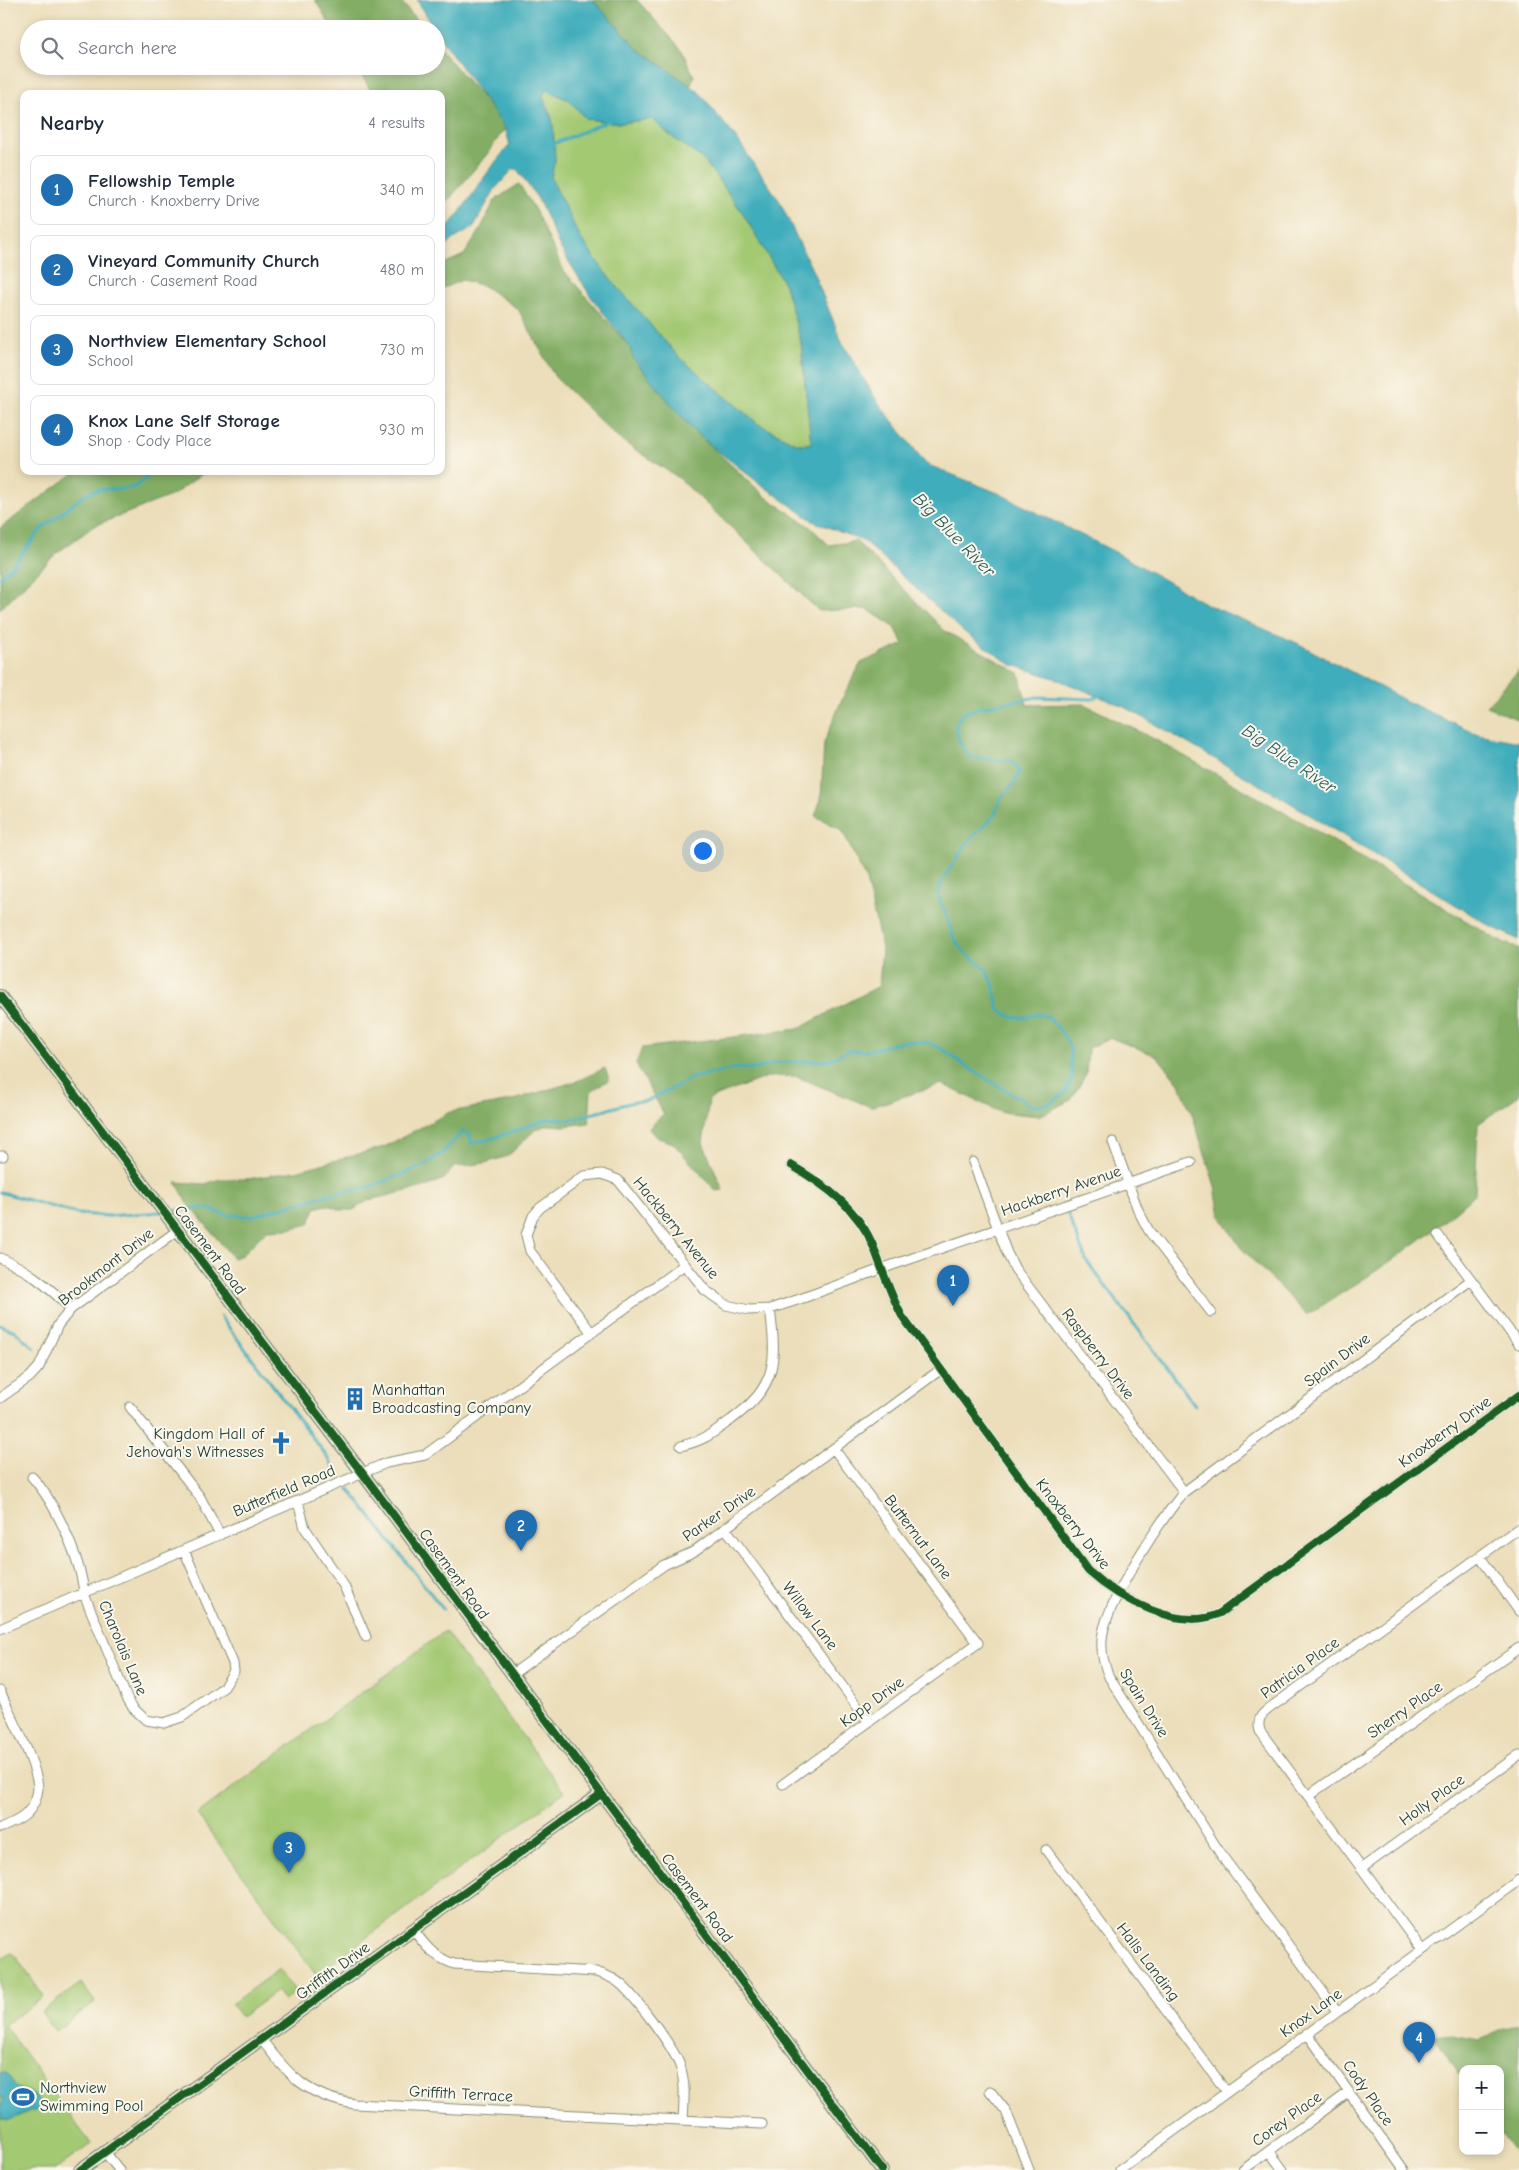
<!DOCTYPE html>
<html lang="en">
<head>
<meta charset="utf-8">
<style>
  body { margin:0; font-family:"Comic Neue",sans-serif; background:#f6f6f7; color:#1f2937 }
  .controls { position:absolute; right:15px; bottom:15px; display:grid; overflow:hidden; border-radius:10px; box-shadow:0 2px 8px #0003 }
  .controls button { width:45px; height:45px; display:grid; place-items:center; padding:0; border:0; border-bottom:1px solid #e0e1e3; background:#fff; color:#1f2937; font:25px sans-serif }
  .you { position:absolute; left:702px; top:850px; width:18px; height:18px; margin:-12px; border:4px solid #fff; border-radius:50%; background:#1a73e8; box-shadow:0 0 0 8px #1a73e833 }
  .badge { display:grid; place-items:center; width:32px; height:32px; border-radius:50%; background:#1f6fb2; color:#fff; font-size:16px; font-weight:700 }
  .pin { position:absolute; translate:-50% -41px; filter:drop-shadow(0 1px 2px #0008) }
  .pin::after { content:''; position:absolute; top:26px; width:18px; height:15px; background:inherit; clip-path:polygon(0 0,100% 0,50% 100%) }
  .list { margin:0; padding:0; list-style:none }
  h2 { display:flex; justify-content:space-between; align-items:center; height:65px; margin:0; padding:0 20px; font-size:21px }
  h2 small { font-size:16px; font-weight:400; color:#747a83 }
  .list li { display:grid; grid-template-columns:32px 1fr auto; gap:15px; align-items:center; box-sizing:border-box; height:70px; margin:0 10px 10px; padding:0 10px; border:1px solid #e0e1e3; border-radius:10px }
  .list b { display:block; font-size:19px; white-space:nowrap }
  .list p { margin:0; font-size:16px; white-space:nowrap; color:#747a83 }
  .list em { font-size:16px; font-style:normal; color:#747a83 }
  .icon { flex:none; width:28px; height:28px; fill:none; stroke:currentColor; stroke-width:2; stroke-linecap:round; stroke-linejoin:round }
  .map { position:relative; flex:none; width:1519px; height:2170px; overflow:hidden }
  .search { position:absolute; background:#fff; box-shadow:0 2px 8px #0003; left:20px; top:20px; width:425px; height:55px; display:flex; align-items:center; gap:12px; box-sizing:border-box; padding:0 18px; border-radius:28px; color:#747a83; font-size:19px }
  .panel { position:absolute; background:#fff; box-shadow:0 2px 8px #0003; left:20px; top:90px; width:425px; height:385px; border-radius:10px }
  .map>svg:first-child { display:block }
  .green { fill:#a4c973; stroke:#628354 }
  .forest { fill:#83ad65; stroke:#51754c }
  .water { fill:#3fadbc; stroke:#2f7578; fill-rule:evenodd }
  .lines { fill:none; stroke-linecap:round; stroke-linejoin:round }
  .stream { stroke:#3fadbc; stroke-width:3 }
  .minor-casing { stroke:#868e77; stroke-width:11 }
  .tertiary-casing { stroke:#868e77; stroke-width:14 }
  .minor { stroke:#fff; stroke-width:9 }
  .tertiary { stroke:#fff; stroke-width:11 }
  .cycleway-casing { stroke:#fbf7ec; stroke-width:11 }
  .cycleway { stroke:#1b5e20; stroke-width:8 }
  .labels { text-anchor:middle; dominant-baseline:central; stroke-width:4; stroke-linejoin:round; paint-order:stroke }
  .street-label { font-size:16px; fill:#1f3d34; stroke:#fbf7ec }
  .poi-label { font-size:16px; fill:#1f3d34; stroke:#fbf7ec; text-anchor:start }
  .water-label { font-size:18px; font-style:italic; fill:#295f5d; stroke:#fbf7ec }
</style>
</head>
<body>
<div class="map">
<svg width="1519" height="2170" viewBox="0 0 1519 2170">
  <rect width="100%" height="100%" fill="#fbf7ec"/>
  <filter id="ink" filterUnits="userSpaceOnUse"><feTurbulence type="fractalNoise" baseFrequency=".02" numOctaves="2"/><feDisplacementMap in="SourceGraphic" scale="10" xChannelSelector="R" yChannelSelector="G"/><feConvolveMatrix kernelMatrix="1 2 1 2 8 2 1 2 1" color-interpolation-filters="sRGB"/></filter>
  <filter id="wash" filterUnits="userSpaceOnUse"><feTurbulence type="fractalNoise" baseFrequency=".0096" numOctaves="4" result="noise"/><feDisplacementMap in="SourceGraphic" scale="20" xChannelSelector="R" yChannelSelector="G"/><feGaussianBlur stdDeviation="1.12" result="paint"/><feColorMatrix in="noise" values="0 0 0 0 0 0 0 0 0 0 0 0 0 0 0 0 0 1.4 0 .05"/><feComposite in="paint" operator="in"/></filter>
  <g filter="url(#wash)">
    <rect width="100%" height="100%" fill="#ecdeba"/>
    <path class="green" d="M 546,90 L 569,100 L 586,119 L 620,123 L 652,119 L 672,137 L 703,159 L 742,212 L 785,285 L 801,342 L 811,444 L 798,444 L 758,424 L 677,355 L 607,275 L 581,239 L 550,178 L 555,160 L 553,125 L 551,116 L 542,96 Z
      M 445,1631 L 564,1792 L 316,1975 L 197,1814 Z
      M 11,1953 L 14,1954 L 44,1997 L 4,2025 L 91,2144 L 55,2170 L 0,2170 L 0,1961 Z
      M 279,1969 L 296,1992 L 284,2001 L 277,1991 L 241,2017 L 231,2004 Z
      M 81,1983 L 95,2002 L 55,2031 L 41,2012 Z"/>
    <path class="forest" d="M 315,0 L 400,0 L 424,29 L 333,29 Z
      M 593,0 L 637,0 L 681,49 L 694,76 L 690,86 L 636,47 Z
      M 436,44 L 488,104 L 505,128 L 488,153 L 441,209 L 441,94 L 373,94 L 356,66 L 436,66 Z
      M 519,184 L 535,210 L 564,271 L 630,347 L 633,358 L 692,429 L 766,497 L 809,526 L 829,545 L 856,541 L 945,631 L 1019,673 L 1027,705 L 1084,704 L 1156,740 L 1310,827 L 1498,940 L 1519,949 L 1519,1095 L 1478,1124 L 1475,1194 C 1424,1242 1366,1278 1307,1315 L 1241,1248 L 1220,1216 L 1215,1186 L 1192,1114 L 1179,1083 L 1157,1056 L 1111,1038 L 1088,1048 L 1086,1074 L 1071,1100 L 1039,1116 L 1000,1112 L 942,1084 L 871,1107 L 795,1076 L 767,1077 L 709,1099 L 703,1143 L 723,1190 L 716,1191 L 673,1143 L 656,1137 L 649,1129 L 654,1122 L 664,1114 L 636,1064 L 642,1048 L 798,1029 L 879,986 L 882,948 L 866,880 L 842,830 L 815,816 L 821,799 L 824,743 L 842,699 L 861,663 L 904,644 L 894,627 L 867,609 L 819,611 L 680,479 L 618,438 L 555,377 L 518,309 L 484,286 L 462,280 L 441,289 L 441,265 L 464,255 L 478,234 L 495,200 Z
      M 77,471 L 206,471 L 173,495 L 94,526 L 57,553 L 0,609 L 0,528 Z
      M 1519,670 L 1519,720 L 1486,706 Z
      M 605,1068 L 609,1080 L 591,1091 L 589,1123 L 564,1126 L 548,1125 L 536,1129 L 508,1156 L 485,1163 L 454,1167 L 444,1179 L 428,1186 L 369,1200 L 353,1210 L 342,1210 L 327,1205 L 315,1208 L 309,1224 L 289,1229 L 267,1230 L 242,1255 L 233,1258 L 188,1203 L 176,1182 L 205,1184 L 220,1179 L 248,1179 L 296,1171 L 384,1147 L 450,1112 L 510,1101 L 577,1081 Z
      M 1519,2023 L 1519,2159 L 1500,2132 L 1500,2069 L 1463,2069 L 1463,2080 L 1434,2037 L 1452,2035 L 1479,2040 Z"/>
    <path class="water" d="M 417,0 L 593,0 L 636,47 L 699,92 L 736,138 L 779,200 L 814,274 L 842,342 L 877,401 L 926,464 L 998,493 L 1119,554 L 1208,605 L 1297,643 L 1412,704 L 1478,734 L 1519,742 L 1519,940 L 1490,926 L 1284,799 L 1125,707 L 1054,678 L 1010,664 L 963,631 L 865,542 L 813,521 L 755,480 L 714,448 L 692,429 L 633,358 L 630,347 L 591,297 L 561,249 L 538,199 L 517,169 L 513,169 L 495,189 L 473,228 L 454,239 L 441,252 L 441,234 C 468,207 484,172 510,145 L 505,128 L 443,42 ZM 546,90 L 569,100 L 586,119 L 620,123 L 652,119 L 672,137 L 703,159 L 742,212 L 785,285 L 801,342 L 811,444 L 798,444 L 758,424 L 677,355 L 607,275 L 581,239 L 551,178 L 555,160 L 553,125 L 551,116 L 542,96 Z
      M 4,2072 L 10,2076 L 16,2088 C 26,2091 38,2094 40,2104 L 37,2111 L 30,2111 L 10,2120 L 2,2119 L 0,2109 L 4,2097 L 0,2099 L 0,2073 Z"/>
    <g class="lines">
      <path class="stream" d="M 551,145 L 610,120
        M 0,577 L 15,563 L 41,529 L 87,493 L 102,489 L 121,489 L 135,487 L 155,471
        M 0,1192 L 78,1214 L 108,1216 L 161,1212
        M 167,1211 L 204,1208 L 227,1215 L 252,1216 L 331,1194 L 370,1187 L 423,1166 L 441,1154 L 462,1132 L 470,1134 L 471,1143 L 491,1139 L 548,1119 L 570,1120 L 633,1102 L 647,1101 L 694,1077 L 737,1068 L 756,1069 L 775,1063 L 828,1060 L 850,1050 L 866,1051 L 905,1041 L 929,1043 L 944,1050 L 964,1065 L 1032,1106 L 1049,1104 L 1064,1094 L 1072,1080 L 1070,1048 L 1063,1034 L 1049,1018 L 1040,1014 L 1022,1018 L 1009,1016 L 998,1008 L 993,984 L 986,969 L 963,951 L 955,940 L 938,894 L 942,881 L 969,840 L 994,816 L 1000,799 L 1014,784 L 1020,772 L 1012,761 L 969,757 L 959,741 L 956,725 L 962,714 L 980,707 L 1038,697 L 1092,699 L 1101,695
        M 1067,1212 L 1086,1260 L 1195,1405
        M 220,1316 L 329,1459 L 338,1475
        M 0,1325 L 15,1331 L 34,1348
        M 349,1489 L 443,1609"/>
    </g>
  </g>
  <g filter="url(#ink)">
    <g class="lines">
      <defs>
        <path id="minor" d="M 1113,1142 L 1138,1210 L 1149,1231 L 1211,1312
          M 0,1156 L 3,1156
          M 973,1162 L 1007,1253 L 1015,1269 L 1184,1492
          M 791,1165 C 825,1185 859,1209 874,1248 C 883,1271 890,1294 902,1316 L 1088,1571 C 1118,1598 1180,1633 1220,1613 L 1519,1395
          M 1438,1235 L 1519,1344
          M 0,1258 C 28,1269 50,1288 71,1309
          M 591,1332 L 530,1251 L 526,1235 L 533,1216 L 540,1208 L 584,1176 L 602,1174 L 618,1180 L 705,1290 L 726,1305 L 749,1310 L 770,1309 L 803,1298 L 881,1269 L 1191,1162
          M 0,1398 L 30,1377 L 39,1367 L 58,1325 L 71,1309 L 178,1230
          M 130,1407 L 200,1497 L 220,1535
          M 681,1446 C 705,1440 711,1434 731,1420 C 777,1386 777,1362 770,1309
          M 32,1477 C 55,1502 81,1559 84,1594 L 126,1696 L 133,1708 L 146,1720 L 164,1723 L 182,1717 L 224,1687 L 234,1671 L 233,1663 L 184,1550
          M 298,1502 L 305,1528 L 344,1586 L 366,1637
          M 726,1529 L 869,1722
          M 1480,1557 L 1519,1611
          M 0,1629 L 386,1463 L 425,1455 L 684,1265
          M 511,1675 L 664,1565 L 693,1552 L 940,1370
          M 0,1691 C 10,1714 38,1766 38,1789 C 37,1798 33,1807 27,1813 C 20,1821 9,1824 0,1828
          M 783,1784 L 978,1643 L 834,1449
          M 1308,1796 L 1519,1648
          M 1046,1850 L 1227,2092
          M 1362,1868 L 1519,1755
          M 413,1929 C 425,1946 434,1957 454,1964 L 596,1972 C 606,1975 616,1979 623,1986 C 638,2001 673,2046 680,2066 C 686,2083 684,2102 683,2120
          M 1422,1950 L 1260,1731 C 1256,1717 1263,1713 1274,1705 L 1519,1528
          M 1337,2011 L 1220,1853 L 1109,1677 C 1104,1665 1101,1653 1102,1640 C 1104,1604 1161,1520 1184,1492 L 1471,1280
          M 1307,2033 L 1404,2170
          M 261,2039 C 289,2076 308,2097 355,2104 L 762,2124
          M 990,2091 L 1006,2111 L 1029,2170
          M 1269,2151 L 1283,2170
          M 105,2152 L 119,2170
          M 1120,2170 L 1519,1880
          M 1243,2170 L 1349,2092"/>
        <path id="tertiary" d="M 0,996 L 363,1474 L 882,2170
          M 80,2170 L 601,1794"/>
      </defs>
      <use href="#minor" class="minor-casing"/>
      <use href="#tertiary" class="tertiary-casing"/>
      <use href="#minor" class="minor"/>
      <use href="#tertiary" class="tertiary"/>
      <defs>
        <path id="cycleway" d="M 0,996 L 363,1474 L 882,2170
          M 791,1165 C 825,1185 859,1209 874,1248 C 883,1271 890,1294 902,1316 L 1088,1571 C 1118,1598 1180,1633 1220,1613 L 1519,1395
          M 80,2170 L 601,1794"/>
      </defs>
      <use href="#cycleway" class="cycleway-casing"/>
      <use href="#cycleway" class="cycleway"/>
    </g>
  </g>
  <defs>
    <symbol id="building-bare" viewBox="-9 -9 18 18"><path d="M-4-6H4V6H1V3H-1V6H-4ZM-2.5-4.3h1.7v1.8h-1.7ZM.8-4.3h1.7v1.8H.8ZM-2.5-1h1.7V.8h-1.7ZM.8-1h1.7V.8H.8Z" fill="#1f6fb2" stroke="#fbf7ec" stroke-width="2.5" paint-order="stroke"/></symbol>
    <symbol id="church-bare" viewBox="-9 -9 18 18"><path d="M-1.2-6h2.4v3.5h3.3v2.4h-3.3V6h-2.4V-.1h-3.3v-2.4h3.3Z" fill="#1f6fb2" stroke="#fbf7ec" stroke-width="2.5" paint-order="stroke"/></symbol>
    <symbol id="stadium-bare" viewBox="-9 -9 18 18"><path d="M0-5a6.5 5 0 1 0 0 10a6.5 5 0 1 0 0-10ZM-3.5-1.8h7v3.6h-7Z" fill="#1f6fb2" stroke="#fbf7ec" stroke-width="2.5" paint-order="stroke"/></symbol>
  </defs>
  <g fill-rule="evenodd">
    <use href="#building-bare" x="339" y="1383" width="32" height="32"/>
    <use href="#church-bare" x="265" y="1427" width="32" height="32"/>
    <use href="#stadium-bare" x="7" y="2081" width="32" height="32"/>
  </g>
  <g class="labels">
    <g class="street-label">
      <text transform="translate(1061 1191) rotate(-19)">Hackberry Avenue</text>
      <text transform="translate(676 1228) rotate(51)">Hackberry Avenue</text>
      <text transform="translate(210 1250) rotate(53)">Casement Road</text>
      <text transform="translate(106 1267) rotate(-38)">Brookmont Drive</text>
      <text transform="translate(1098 1354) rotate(53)">Raspberry Drive</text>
      <text transform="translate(1337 1360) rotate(-37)">Spain Drive</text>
      <text transform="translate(1445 1432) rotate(-36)">Knoxberry Drive</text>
      <text transform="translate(284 1491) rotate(-23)">Butterfield Road</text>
      <text transform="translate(719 1514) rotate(-35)">Parker Drive</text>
      <text transform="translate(1073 1524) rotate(52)">Knoxberry Drive</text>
      <text transform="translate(918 1537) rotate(53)">Butternut Lane</text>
      <text transform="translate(454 1574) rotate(54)">Casement Road</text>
      <text transform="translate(810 1616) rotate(53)">Willow Lane</text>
      <text transform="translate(123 1648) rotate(67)">Charolais Lane</text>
      <text transform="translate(1300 1668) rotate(-36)">Patricia Place</text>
      <text transform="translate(872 1702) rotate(-36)">Kopp Drive</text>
      <text transform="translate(1144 1703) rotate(58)">Spain Drive</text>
      <text transform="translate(1405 1710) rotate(-35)">Sherry Place</text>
      <text transform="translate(1432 1800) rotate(-36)">Holly Place</text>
      <text transform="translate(697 1898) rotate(53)">Casement Road</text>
      <text transform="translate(1148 1962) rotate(53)">Halls Landing</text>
      <text transform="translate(333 1971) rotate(-36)">Griffith Drive</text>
      <text transform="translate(1311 2013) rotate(-36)">Knox Lane</text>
      <text transform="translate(1368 2093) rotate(55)">Cody Place</text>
      <text transform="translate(461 2094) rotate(3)">Griffith Terrace</text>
      <text transform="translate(1287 2119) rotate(-36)">Corey Place</text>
    </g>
    <g class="poi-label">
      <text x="372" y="1390">Manhattan<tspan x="372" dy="18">Broadcasting Company</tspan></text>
      <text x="264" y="1434" text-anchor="end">Kingdom Hall of<tspan x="264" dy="18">Jehovah's Witnesses</tspan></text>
      <text x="40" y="2088">Northview<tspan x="40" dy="18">Swimming Pool</tspan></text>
    </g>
    <g class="water-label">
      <text transform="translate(954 535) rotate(46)">Big Blue River</text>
      <text transform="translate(1289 759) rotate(34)">Big Blue River</text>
    </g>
  </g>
</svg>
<div class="controls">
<button>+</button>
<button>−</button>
</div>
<div class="you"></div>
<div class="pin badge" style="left:953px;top:1306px">1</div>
<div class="pin badge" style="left:521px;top:1551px">2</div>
<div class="pin badge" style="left:289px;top:1873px">3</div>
<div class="pin badge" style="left:1419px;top:2063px">4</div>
<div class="search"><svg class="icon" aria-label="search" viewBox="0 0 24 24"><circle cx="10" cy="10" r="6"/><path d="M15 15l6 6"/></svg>Search here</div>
<section class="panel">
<h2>Nearby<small>4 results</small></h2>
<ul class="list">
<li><span class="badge">1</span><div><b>Fellowship Temple</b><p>Church · Knoxberry Drive</p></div><em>340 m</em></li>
<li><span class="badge">2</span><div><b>Vineyard Community Church</b><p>Church · Casement Road</p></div><em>480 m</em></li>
<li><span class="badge">3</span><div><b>Northview Elementary School</b><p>School</p></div><em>730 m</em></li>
<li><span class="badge">4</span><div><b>Knox Lane Self Storage</b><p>Shop · Cody Place</p></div><em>930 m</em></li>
</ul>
</section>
</div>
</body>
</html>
